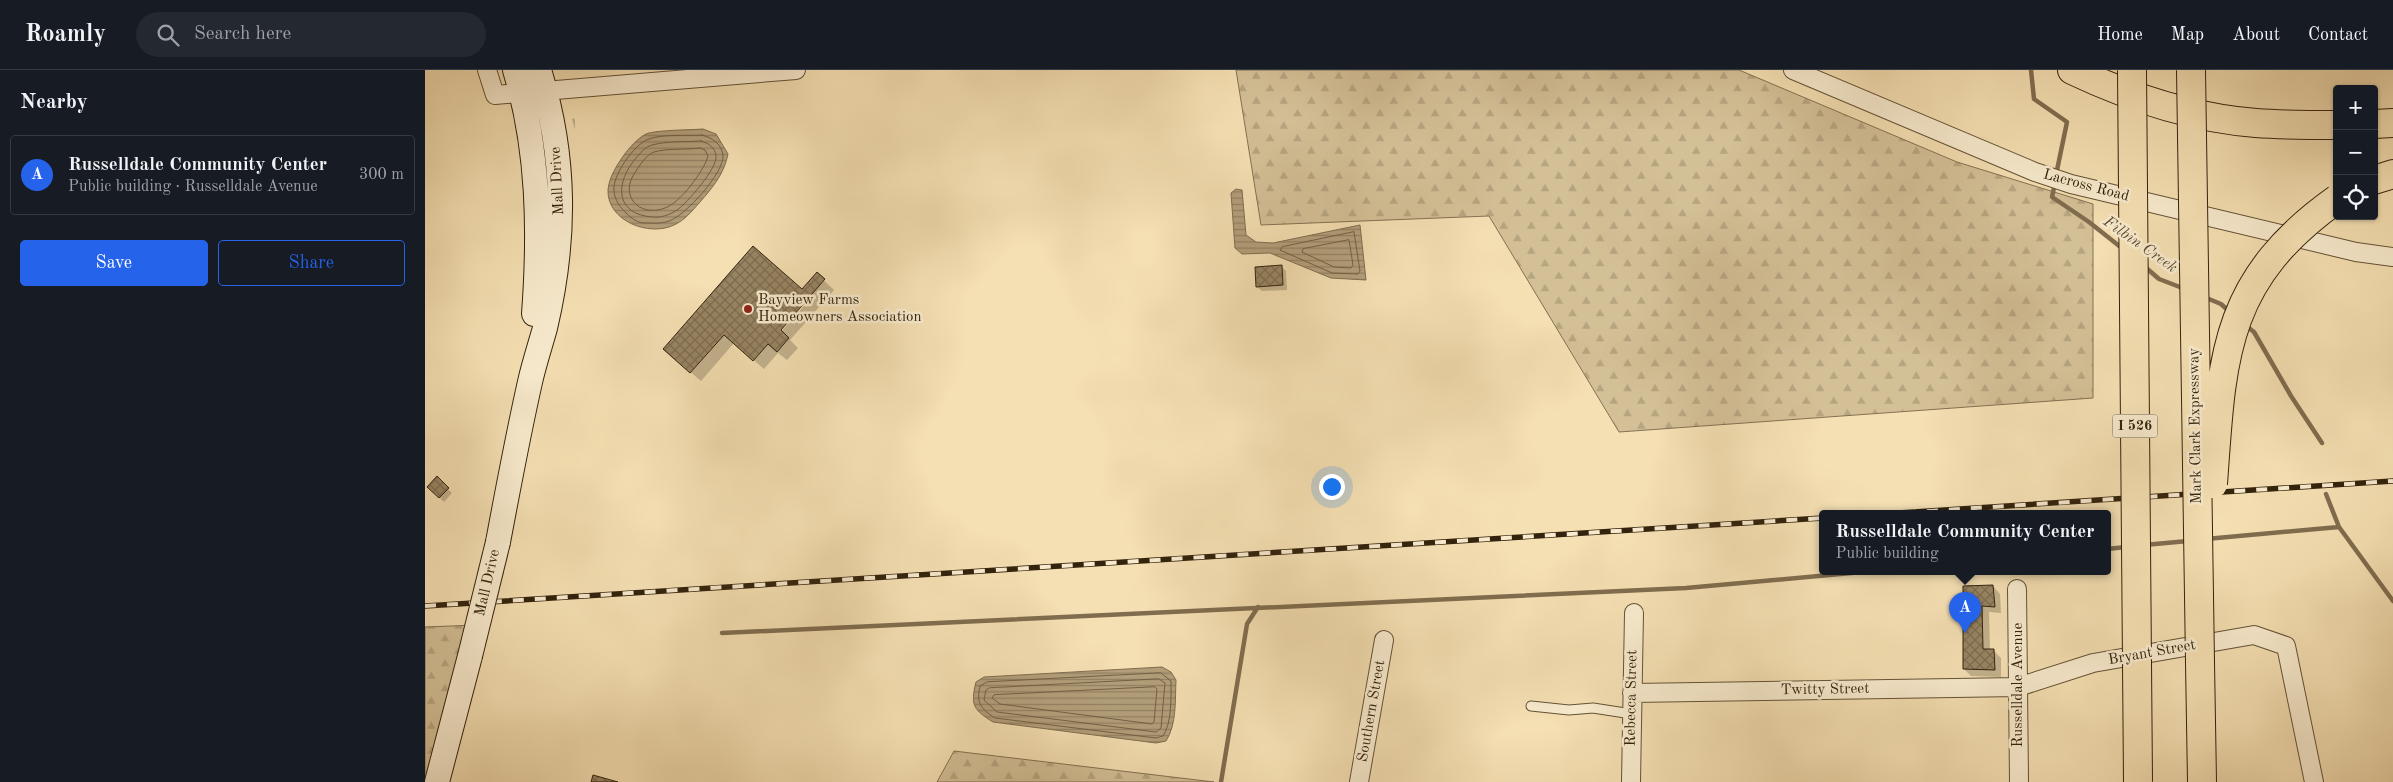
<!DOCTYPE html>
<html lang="en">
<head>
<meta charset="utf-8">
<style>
  body { margin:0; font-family:"Old Standard TT",serif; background:#242831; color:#f1f3f6 }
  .controls { position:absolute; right:15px; top:15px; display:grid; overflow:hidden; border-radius:5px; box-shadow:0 1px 4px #0004 }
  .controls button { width:45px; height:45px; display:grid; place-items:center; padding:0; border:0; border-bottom:1px solid #363941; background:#171b24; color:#f1f3f6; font:25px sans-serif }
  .you { position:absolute; left:906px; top:416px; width:18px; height:18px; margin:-12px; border:4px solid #fff; border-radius:50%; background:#1a73e8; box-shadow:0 0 0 8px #1a73e833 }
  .badge { display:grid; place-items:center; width:32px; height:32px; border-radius:50%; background:#2563eb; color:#fff; font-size:16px; font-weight:700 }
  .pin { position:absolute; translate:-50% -41px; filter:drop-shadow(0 1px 2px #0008) }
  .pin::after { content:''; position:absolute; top:26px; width:18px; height:15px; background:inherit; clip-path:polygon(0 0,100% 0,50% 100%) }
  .popup { position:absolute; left:1394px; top:440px; width:292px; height:65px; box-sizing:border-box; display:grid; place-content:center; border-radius:5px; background:#171b24; filter:drop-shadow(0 1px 4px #0005); font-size:16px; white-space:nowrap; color:#9ea1a6 }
  .popup b { font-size:19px; color:#f1f3f6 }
  .popup::after { content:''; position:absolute; left:50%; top:100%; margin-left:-10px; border:10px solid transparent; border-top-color:#171b24 }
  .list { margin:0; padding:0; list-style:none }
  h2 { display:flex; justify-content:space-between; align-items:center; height:65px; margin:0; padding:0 20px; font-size:21px }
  h2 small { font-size:16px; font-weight:400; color:#9ea1a6 }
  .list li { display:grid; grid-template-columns:32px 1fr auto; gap:15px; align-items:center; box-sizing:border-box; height:80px; margin:0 10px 10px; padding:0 10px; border:1px solid #363941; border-radius:5px }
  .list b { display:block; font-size:19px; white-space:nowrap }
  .list p { margin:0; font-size:16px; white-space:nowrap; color:#9ea1a6 }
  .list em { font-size:16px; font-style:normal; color:#9ea1a6 }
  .actions { display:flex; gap:10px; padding:15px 20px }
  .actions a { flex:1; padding:11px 0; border:1px solid #2563eb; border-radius:5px; text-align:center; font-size:18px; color:#2563eb }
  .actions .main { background:#2563eb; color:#fff }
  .icon { flex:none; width:28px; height:28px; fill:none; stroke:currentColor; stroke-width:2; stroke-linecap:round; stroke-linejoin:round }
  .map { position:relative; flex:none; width:1968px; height:712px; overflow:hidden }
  header { display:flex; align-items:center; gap:30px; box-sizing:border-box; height:70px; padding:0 25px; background:#171b24; border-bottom:1px solid #363941 }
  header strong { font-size:24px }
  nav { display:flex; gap:28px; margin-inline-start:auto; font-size:18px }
  .search { width:350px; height:45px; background:#242831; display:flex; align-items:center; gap:12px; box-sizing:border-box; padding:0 18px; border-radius:28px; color:#9ea1a6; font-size:19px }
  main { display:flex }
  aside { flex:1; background:#171b24 }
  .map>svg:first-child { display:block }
  .forest { fill:url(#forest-firs); stroke:#847152 }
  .water { fill:url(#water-rules); stroke:#806d4f }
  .shadow { fill:#0003; fill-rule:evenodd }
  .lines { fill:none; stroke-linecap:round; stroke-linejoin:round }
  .shore { stroke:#736044; stroke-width:1 }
  .stream { stroke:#806d4f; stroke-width:4.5 }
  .building { fill:url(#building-cross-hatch); stroke:#33220d }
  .lane-casing { stroke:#645236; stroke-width:11 }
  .street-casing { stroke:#645236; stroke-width:20 }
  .secondary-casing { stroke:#33220d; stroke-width:26 }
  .highway-casing { stroke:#33220d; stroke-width:30 }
  .lane { stroke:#f8ebce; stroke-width:9 }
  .street { stroke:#f8ebce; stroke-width:18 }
  .secondary { stroke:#f8ebce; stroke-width:24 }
  .highway { stroke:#f5e0b3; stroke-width:28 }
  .rail-casing { stroke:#33220d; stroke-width:5.5 }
  .rail { stroke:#f8ebce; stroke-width:4; stroke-dasharray:11; stroke-linecap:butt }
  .secondary-bridge-casing { stroke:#33220d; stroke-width:26; stroke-linecap:butt }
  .highway-bridge-casing { stroke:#33220d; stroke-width:30; stroke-linecap:butt }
  .secondary-bridge { stroke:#f8ebce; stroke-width:24 }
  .highway-bridge { stroke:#f5e0b3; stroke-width:28 }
  .poi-dot { fill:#8f2418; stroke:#f8ebce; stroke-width:2 }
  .labels { text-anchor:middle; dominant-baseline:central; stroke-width:5; stroke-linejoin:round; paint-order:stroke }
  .shield { fill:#f8ebce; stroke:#6e5e47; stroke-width:1 }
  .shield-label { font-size:14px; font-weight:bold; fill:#33220d }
  .street-label { font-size:15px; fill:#33220d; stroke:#f8ebce }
  .poi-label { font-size:15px; fill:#33220d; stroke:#f8ebce; text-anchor:start }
  .water-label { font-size:16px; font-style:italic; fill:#604e34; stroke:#f8ebce }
</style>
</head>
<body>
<header>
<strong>Roamly</strong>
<div class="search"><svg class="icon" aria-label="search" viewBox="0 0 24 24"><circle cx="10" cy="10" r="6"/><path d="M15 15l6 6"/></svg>Search here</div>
<nav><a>Home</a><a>Map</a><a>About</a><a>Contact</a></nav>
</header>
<main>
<aside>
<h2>Nearby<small></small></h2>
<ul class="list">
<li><span class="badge">A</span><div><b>Russelldale Community Center</b><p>Public building · Russelldale Avenue</p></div><em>300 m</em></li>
</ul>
<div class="actions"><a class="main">Save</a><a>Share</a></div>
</aside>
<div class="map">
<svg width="1968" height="712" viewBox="0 0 1968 712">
  <defs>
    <pattern id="forest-firs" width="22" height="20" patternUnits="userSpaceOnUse" patternTransform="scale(1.25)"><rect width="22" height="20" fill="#d4c097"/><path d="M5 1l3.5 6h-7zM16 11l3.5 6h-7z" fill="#b6a581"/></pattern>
    <pattern id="water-rules" width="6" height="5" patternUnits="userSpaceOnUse" patternTransform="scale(1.25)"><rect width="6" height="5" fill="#b39f7b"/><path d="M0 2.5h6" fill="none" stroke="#928163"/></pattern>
    <pattern id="building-cross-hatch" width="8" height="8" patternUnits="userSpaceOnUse" patternTransform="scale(1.25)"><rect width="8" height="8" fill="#988563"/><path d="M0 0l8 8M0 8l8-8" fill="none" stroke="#7d6c50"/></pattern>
  </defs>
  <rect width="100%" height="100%" fill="#f5e0b3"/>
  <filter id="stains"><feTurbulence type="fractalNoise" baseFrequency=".004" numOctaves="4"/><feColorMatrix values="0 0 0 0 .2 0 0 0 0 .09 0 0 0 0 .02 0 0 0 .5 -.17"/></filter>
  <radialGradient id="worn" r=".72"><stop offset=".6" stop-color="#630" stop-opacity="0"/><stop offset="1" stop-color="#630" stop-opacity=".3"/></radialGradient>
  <path class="forest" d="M 811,0 L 1314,0 L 1532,92 L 1668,134 L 1668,328 L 1194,362 L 1064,146 L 836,155 Z
    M 53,555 L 12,712 L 0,712 L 0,557 Z
    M 529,681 L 789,712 L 512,712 Z"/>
  <path class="water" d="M 278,59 L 291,64 L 303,84 C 299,104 288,117 275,132 C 267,141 260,150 249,155 C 224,167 182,151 183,120 C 184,107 192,95 199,85 C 204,78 213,68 221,64 C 230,60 265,60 278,59 Z
    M 811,119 L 817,120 L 821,165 L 831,172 L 848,173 L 935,155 L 941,210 L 906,208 L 845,183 L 817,184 L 810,178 L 806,123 Z
    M 737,597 L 746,602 L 751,610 C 750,629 752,654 741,671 L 731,673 L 568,652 C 549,640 545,636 551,612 L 559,607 Z"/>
  <path class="shadow" d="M 149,48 L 150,50 L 150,60 L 147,49 Z
    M 856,196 L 861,201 L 862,220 L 837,221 L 832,217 Z
    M 392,204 L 409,220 L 365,270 L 373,278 L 362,290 L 353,283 L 339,299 L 309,273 L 276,311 L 249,288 L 377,220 ZM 385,225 L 387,227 L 352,266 L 351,264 Z
    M 12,408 L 27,423 L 19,432 L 4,417 Z
    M 1568,516 L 1575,524 L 1576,543 L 1564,542 L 1565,580 L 1569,581 L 1576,588 L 1576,607 L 1546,606 L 1539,599 L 1539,518 Z"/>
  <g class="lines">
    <path class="shore" d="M 277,65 C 287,68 296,73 298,85 C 300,102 260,146 244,151 C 236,154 227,153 218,153 C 212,152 206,148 202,144 C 195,137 190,131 189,121 C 187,106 209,74 224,69 C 236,64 263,66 277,65 Z
      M 276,71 C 283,73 290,77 291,86 C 293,98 261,134 252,140 C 244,145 236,148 227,147 C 192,144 190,117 207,93 C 212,87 219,77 227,75 C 241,71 261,72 276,71 Z
      M 275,78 L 280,80 L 283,86 C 279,101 255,133 240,138 C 214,148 193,125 211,101 C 215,95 221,85 229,82 C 243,78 261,80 275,78 Z
      M 929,162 L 935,201 L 933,204 L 907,203 L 855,180 L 857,177 Z
      M 924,170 L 928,195 L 926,198 L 909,197 L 877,182 L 878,179 Z
      M 736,603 L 746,611 C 746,627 747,653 738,666 L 731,668 L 570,648 C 556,639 551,633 555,616 L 562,612 Z
      M 734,609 L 740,613 L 736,658 L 731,662 L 572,642 L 559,630 L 561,620 L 564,618 Z
      M 730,617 L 732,619 L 729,652 L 727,654 L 575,634 L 567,628 L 569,625 Z"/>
    <path class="stream" d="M 1606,0 L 1609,29 L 1642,52 L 1631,105
      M 1630,113 L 1627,127 L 1664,152 L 1698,179
      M 1719,196 L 1734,209 L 1760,219
      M 1779,227 L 1796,234 L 1806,243
      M 1820,255 L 1829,262 L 1866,326 L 1897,373
      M 1901,424 L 1914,457 L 1968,531
      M 1781,469 L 1914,457
      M 1719,475 L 1763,471
      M 1682,479 L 1701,477
      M 297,563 L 1261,518 L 1437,502
      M 796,712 L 822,554 L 833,537"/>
  </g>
  <path class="building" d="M 328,176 L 377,219 L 392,202 L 400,209 L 356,260 L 364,268 L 352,282 L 343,274 L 328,291 L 299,265 L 265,303 L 238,279 Z
    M 857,195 L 858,215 L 831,217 L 830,197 Z
    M 12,406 L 24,418 L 14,428 L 2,417 Z
    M 1568,515 L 1570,537 L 1557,536 L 1558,579 L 1569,579 L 1570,600 L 1538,599 L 1538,516 Z
    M 168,705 L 193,712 L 166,712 Z"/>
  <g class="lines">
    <defs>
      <path id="lane" d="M 1106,636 L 1144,640 L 1168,638 L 1207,644"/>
      <path id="street" d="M 62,0 L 70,25 L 371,0
        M 1368,0 L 1610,102 L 1646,114 L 1931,182 L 1968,187
        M 1592,519 L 1594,712
        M 1207,623 L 1593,617 L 1668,593 L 1829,565 L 1861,576 L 1889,712
        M 934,712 L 959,570
        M 1206,712 L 1209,543"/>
      <path id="secondary" d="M 90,0 C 114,79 115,162 109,244
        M 73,472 C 83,419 93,365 105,312 C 109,294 115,276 120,258 C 141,169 141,87 114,0
        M 12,712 L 45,586"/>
      <path id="highway" d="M 1647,0 C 1704,27 1767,48 1831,53 C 1858,55 1885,55 1912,55
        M 1949,54 L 1968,53
        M 1949,110 L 1968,104
        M 1775,592 L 1777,712"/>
    </defs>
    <use href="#lane" class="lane-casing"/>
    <use href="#street" class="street-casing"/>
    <use href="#secondary" class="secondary-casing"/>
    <use href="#highway" class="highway-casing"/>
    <use href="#lane" class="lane"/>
    <use href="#street" class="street"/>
    <use href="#secondary" class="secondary"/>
    <use href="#highway" class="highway"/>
    <defs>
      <path id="rail" d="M 1458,444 L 1968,411
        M 0,536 L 1398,448"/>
    </defs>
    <use href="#rail" class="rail-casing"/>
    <use href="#rail" class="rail"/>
    <defs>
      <path id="secondary-bridge" d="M 45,586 L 73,472"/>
      <path id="highway-bridge" d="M 1707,0 L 1713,712
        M 1766,0 L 1775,592
        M 1788,414 C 1797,286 1798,210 1912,129"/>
    </defs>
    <use href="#secondary-bridge" class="secondary-bridge-casing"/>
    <use href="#highway-bridge" class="highway-bridge-casing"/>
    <use href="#secondary-bridge" class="secondary-bridge"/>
    <use href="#highway-bridge" class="highway-bridge"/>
  </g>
  <circle class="poi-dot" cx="323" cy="239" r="5"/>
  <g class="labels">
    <rect class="shield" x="1687.5" y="344.5" width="45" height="23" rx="4"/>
    <g class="shield-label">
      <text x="1710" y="356">I 526</text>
    </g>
    <g class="street-label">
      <text transform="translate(133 111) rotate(-93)">Mall Drive</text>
      <text transform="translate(1661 116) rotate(15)">Lacross Road</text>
      <text transform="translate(1771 356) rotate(-91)">Mark Clark Expressway</text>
      <text transform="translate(63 513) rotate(-77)">Mall Drive</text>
      <text transform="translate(1727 583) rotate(-10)">Bryant Street</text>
      <text transform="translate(1593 615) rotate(-90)">Russelldale Avenue</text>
      <text transform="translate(1400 620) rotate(-1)">Twitty Street</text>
      <text transform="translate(1207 628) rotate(-89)">Rebecca Street</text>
      <text transform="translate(947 641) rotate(-80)">Southern Street</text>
    </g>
    <g class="poi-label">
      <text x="333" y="230">Bayview Farms<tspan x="333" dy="17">Homeowners Association</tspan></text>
    </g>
    <g class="water-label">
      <text transform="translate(1715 175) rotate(35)">Filbin Creek</text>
    </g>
  </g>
  <rect width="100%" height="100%" filter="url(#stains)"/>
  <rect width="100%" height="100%" fill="url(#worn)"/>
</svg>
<div class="controls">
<button>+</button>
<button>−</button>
<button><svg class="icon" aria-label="locate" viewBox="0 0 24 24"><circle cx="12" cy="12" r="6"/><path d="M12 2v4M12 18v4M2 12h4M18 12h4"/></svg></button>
</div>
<div class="you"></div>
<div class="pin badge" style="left:1540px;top:563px">A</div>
<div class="popup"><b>Russelldale Community Center</b>Public building</div>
</div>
</main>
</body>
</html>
